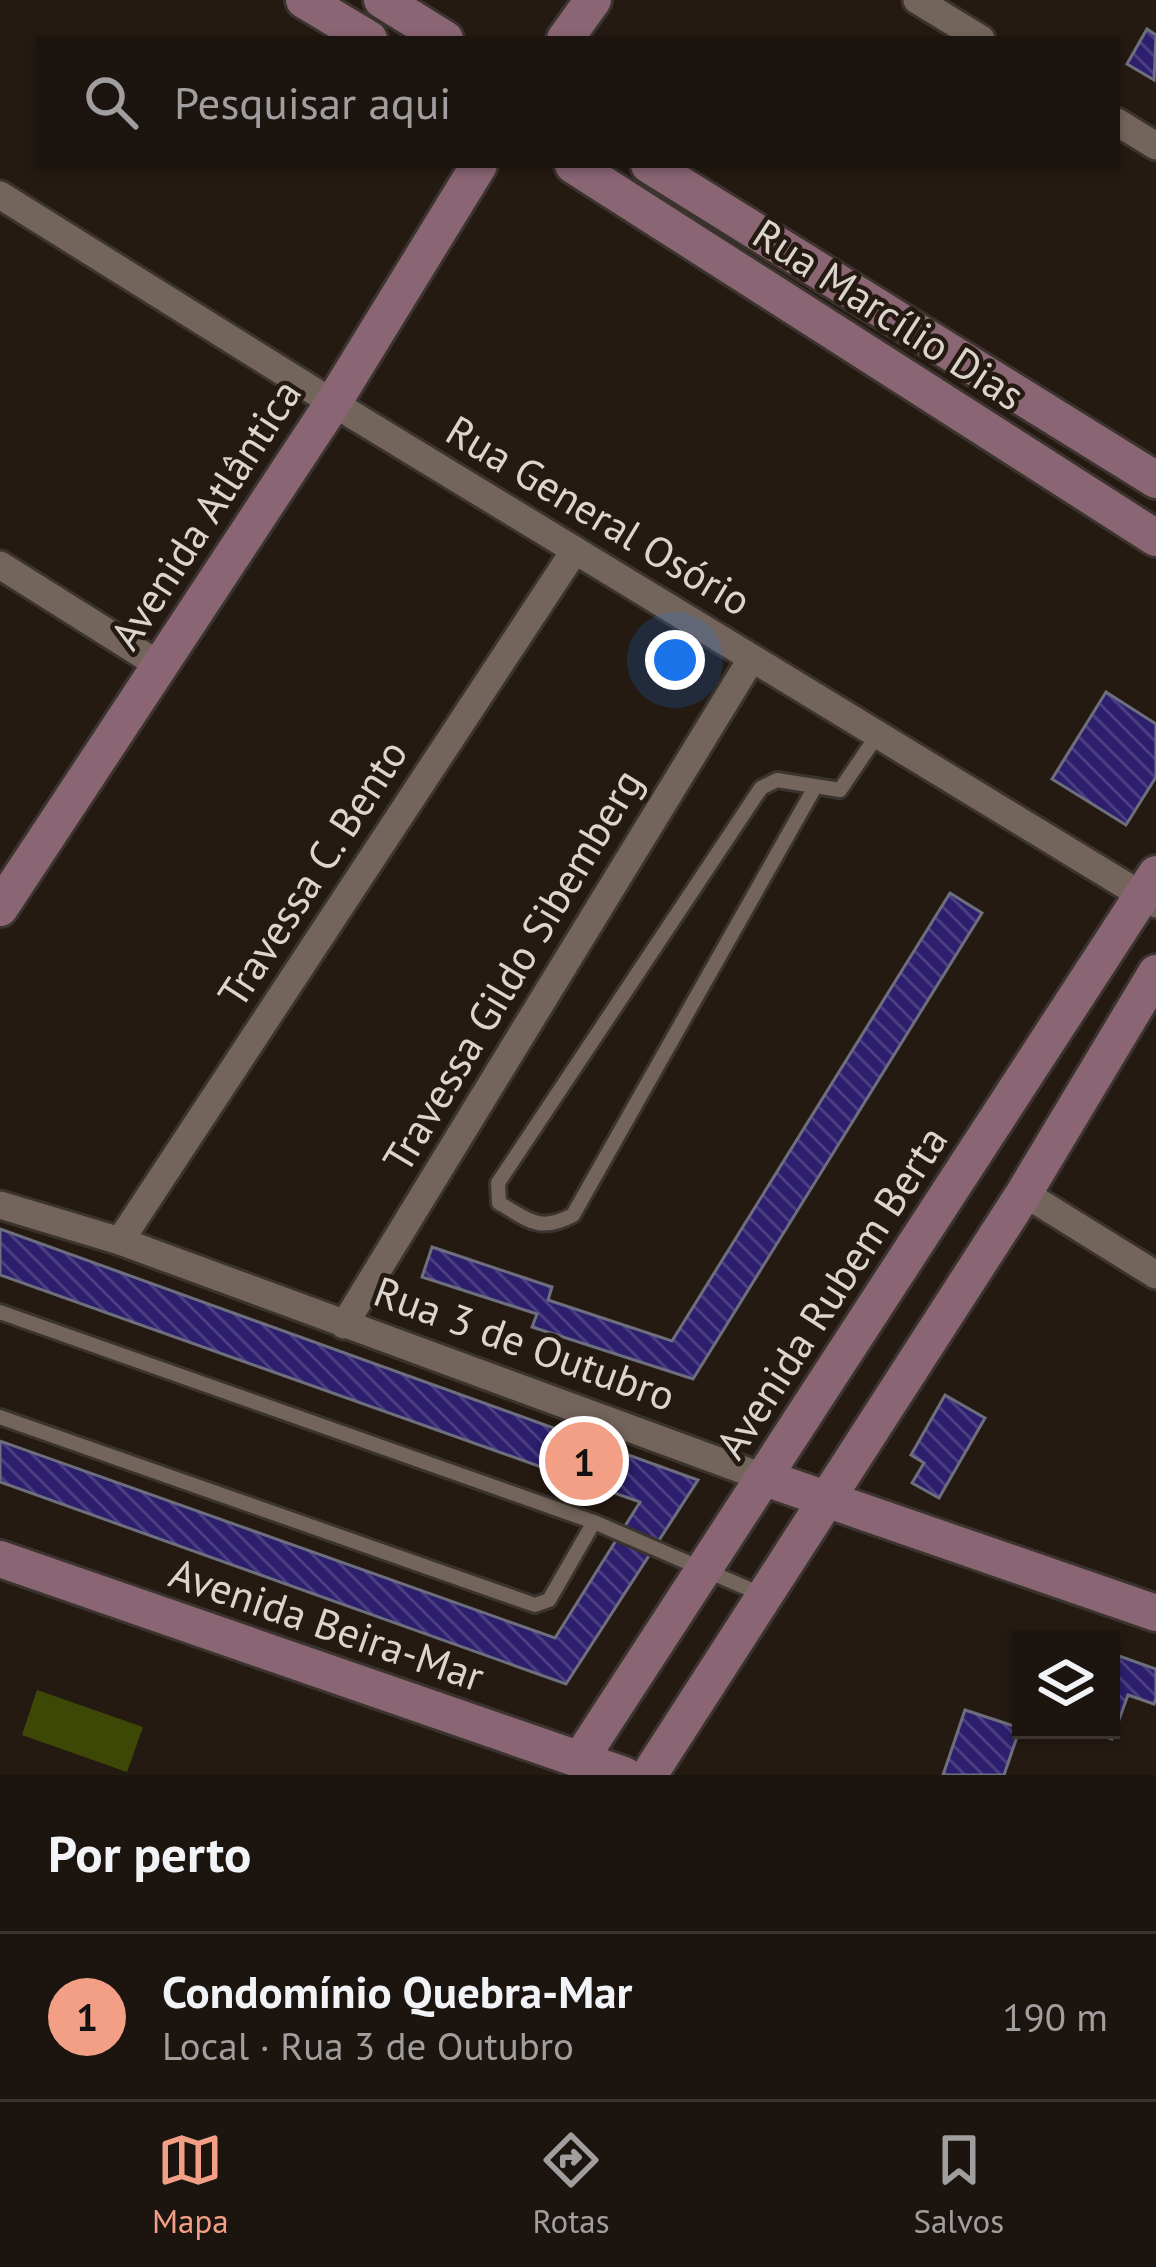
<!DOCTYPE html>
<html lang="pt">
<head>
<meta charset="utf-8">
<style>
  body { margin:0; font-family:"PT Sans",sans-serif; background:#29211c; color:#f1f3f6 }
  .controls { position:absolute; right:36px; bottom:36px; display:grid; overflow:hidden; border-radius:0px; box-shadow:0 3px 9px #0004 }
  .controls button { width:108px; height:108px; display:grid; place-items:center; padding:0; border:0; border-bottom:3px solid #3a332e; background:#1c140e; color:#f1f3f6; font:60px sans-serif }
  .you { position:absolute; left:675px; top:660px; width:42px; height:42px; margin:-30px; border:9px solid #fff; border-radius:50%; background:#1a73e8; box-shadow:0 0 0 18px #1a73e833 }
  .badge { display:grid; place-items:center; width:78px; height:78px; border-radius:50%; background:#f39f85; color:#111; font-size:39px; font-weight:700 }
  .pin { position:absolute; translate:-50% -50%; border:6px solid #fff; box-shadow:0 3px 12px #0006 }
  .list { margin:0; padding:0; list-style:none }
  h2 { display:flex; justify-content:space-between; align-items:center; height:156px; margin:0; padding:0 48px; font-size:51px }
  h2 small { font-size:39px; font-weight:400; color:#a09e9e }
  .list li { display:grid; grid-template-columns:78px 1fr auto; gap:36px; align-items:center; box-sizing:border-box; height:168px; padding:0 48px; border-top:3px solid #3a332e }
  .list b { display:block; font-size:45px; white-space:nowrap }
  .list p { margin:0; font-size:39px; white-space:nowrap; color:#a09e9e }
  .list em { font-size:39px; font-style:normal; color:#a09e9e }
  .icon { flex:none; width:66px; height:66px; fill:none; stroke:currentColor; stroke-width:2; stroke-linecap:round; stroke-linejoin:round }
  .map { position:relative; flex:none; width:1156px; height:1775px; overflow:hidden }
  .search { position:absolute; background:#1c140e; box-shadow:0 3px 9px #0004; left:36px; right:36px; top:36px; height:132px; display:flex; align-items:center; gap:30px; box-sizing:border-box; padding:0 42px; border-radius:0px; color:#a09e9e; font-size:45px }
  .sheet { height:324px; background:#1c140e }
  nav { display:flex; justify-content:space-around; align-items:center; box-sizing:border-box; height:168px; border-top:3px solid #3a332e; background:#1c140e; font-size:33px; color:#a09e9e }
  nav a { display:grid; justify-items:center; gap:6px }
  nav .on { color:#f39f85 }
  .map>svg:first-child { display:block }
  .park { fill:#3e4806 }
  .building { fill:url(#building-back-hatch); stroke:#6e6f7e; stroke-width:3 }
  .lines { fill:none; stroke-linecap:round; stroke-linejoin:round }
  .lane-casing { stroke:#3b332e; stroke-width:20 }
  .street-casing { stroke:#3b332e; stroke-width:33 }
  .secondary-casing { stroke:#3b332e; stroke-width:42 }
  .lane { stroke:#73655c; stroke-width:14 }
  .street { stroke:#73655c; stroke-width:27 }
  .secondary { stroke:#8a6574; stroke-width:36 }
  .labels { text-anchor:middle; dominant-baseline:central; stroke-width:9; stroke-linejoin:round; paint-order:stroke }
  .street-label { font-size:42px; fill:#dcd4cf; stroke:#251a12 }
</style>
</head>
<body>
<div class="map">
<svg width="1156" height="1775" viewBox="0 0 1156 1775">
  <defs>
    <pattern id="building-back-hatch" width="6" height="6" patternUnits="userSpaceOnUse" patternTransform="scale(3)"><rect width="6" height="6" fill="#2d1f6e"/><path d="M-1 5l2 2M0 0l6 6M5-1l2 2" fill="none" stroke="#4b3f82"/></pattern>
  </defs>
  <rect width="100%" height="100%" fill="#251a12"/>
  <path class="park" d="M 37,1690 L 143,1727 L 127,1772 L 22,1735 Z"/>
  <path class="building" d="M 1147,29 L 1156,35 L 1154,80 L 1127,64 Z
    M 1106,692 L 1156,724 L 1156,777 L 1126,825 L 1052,779 Z
    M 950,893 L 982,913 L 693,1379 L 532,1327 L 537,1314 L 422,1277 L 432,1247 L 552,1287 L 548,1300 L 672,1341 Z
    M 0,1229 L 698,1480 L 566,1684 L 0,1482 L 0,1441 L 555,1638 L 640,1502 L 0,1275 Z
    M 945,1395 L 985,1418 L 939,1498 L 912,1483 L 924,1463 L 911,1455 Z
    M 1119,1656 L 1156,1669 L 1156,1698 L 1154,1704 L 1128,1695 L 1112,1739 L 1092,1733 L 1111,1730 L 1111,1680 Z
    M 965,1710 L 1020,1728 L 1004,1775 L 943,1775 Z"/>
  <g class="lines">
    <defs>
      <path id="lane" d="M 815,787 L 573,1215 C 539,1233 529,1220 499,1203 L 498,1183 L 761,788 L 777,780 L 840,790 L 878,734
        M 0,1312 L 594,1522 L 763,1595
        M 0,1417 L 535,1605 L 549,1600 L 594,1522"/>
      <path id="street" d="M 917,0 L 981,39
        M 1117,122 L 1156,146
        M 0,195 L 333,403 L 1156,904
        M 0,565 L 159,665
        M 1024,1193 L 1156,1275
        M 0,1205 L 120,1241 L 765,1478
        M 120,1241 L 575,550
        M 344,1325 L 752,658"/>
      <path id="secondary" d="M 304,0 L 369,39
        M 382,0 L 445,39
        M 565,39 L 593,0
        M 573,165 L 1156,538
        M 649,165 L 1156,480
        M 0,908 L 333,403 L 479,165
        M 765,1478 L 1156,1613
        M 0,1559 L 624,1775
        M 581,1758 L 1156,874
        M 649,1775 L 1024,1193 L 1156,973"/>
    </defs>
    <use href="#lane" class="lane-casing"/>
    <use href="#street" class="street-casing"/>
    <use href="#secondary" class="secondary-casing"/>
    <use href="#lane" class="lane"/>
    <use href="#street" class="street"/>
    <use href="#secondary" class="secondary"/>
  </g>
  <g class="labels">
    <g class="street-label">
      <text transform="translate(889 314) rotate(33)">Rua Marcílio Dias</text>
      <text transform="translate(205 514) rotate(-57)">Avenida Atlântica</text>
      <text transform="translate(599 515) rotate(31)">Rua General Osório</text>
      <text transform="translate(312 873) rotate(-57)">Travessa C. Bento</text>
      <text transform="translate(512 970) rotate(-59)">Travessa Gildo Sibemberg</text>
      <text transform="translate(831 1292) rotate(-57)">Avenida Rubem Berta</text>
      <text transform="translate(525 1343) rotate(20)">Rua 3 de Outubro</text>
      <text transform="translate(327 1624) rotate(19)">Avenida Beira-Mar</text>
    </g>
  </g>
</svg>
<div class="controls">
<button><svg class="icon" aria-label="layers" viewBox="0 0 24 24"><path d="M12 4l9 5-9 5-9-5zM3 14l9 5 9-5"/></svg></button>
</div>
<div class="you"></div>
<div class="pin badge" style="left:584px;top:1461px">1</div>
<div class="search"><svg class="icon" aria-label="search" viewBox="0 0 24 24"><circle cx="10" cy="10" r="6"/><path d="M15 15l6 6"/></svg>Pesquisar aqui</div>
</div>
<section class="sheet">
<h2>Por perto<small></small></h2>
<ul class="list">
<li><span class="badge">1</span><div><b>Condomínio Quebra-Mar</b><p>Local · Rua 3 de Outubro</p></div><em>190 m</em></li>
</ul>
</section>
<nav>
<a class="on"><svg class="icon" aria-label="map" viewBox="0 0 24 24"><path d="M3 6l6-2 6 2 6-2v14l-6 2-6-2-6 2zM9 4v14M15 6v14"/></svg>Mapa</a>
<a><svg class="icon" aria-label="directions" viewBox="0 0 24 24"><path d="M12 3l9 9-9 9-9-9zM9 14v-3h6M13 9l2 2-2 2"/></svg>Rotas</a>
<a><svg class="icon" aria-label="saved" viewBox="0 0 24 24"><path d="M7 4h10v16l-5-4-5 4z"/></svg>Salvos</a>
</nav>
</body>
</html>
